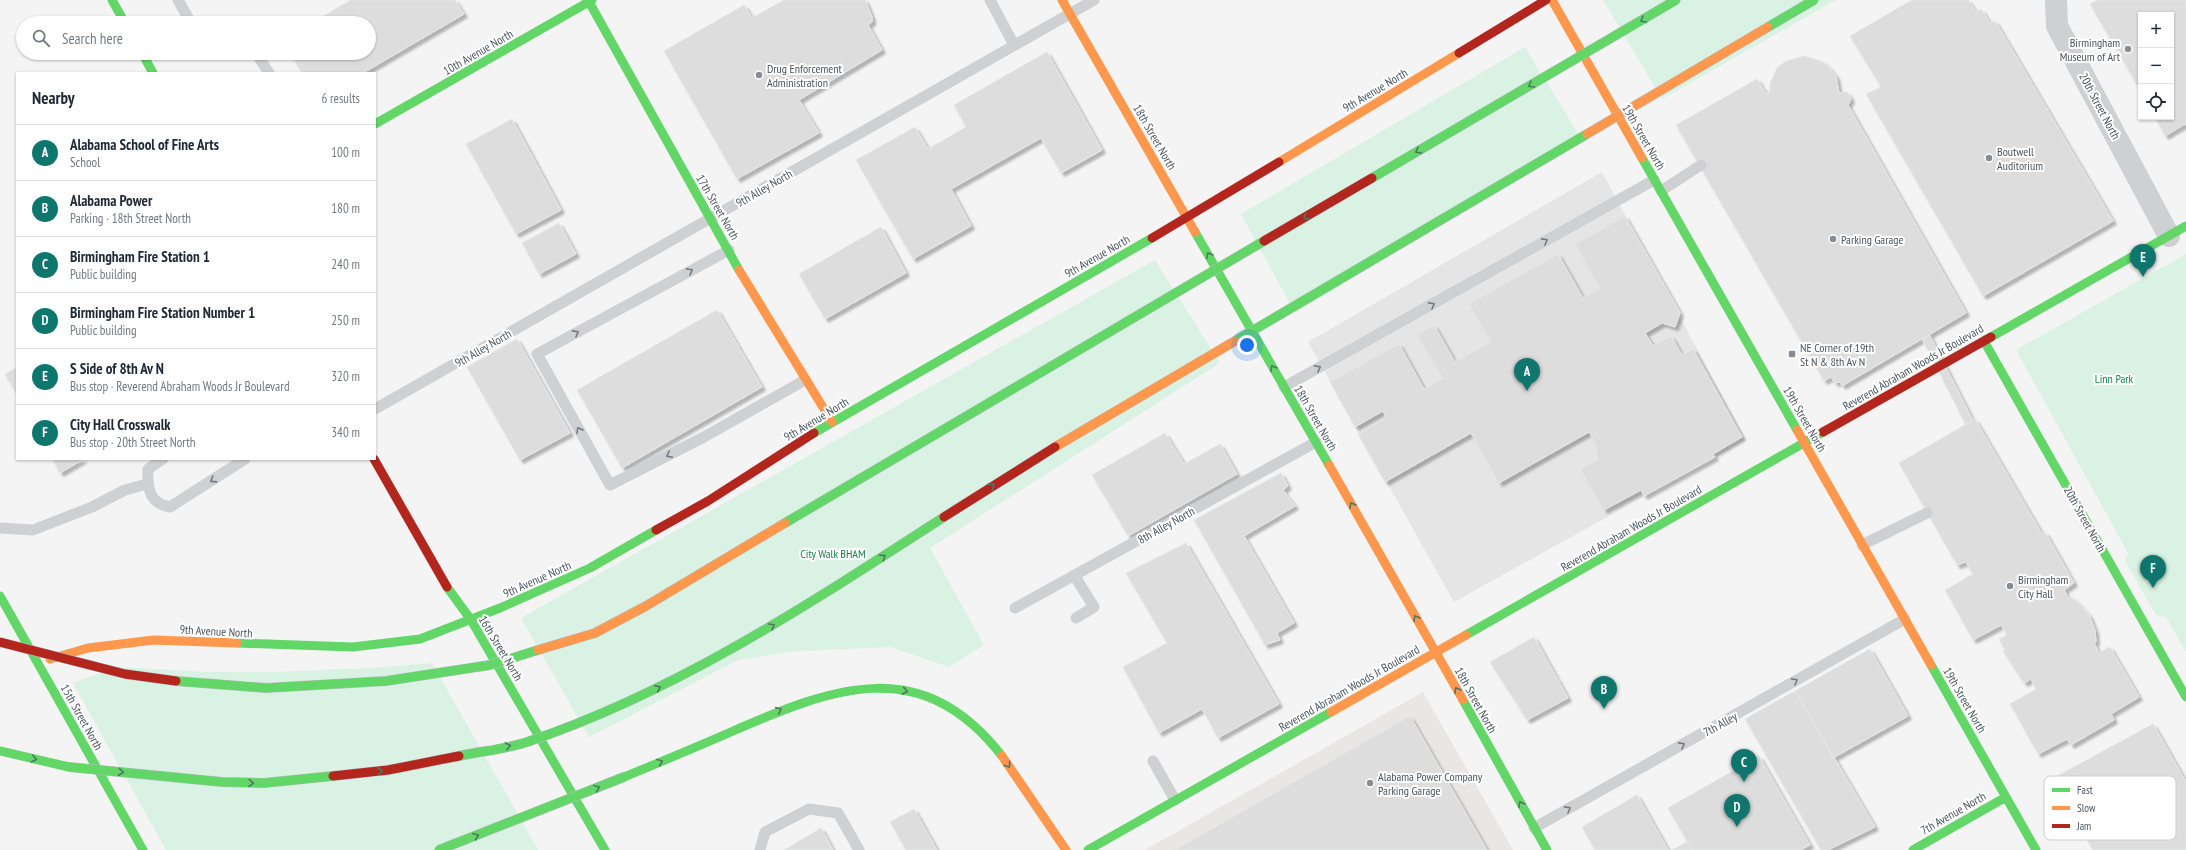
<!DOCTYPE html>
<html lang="en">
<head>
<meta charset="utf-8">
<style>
  body { margin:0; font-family:"PT Sans Narrow",sans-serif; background:#f2f2f3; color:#1f2937 }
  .controls { position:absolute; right:12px; top:12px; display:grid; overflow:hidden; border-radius:0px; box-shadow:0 1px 3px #0004 }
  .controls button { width:36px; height:36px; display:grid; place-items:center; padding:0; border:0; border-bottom:1px solid #e0e1e3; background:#fff; color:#1f2937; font:20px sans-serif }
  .you { position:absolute; left:1247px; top:345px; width:14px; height:14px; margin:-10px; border:3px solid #fff; border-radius:50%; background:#1a73e8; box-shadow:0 0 0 6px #1a73e833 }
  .badge { display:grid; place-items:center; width:26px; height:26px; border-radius:50%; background:#0f766e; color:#fff; font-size:13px; font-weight:700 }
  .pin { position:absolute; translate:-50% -33px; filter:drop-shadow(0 1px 2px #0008) }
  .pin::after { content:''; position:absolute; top:21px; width:14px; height:12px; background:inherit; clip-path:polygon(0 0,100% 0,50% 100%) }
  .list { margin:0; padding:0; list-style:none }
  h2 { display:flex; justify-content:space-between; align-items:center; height:52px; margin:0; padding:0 16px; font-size:17px }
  h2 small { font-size:13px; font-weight:400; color:#747a83 }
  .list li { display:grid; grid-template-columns:26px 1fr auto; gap:12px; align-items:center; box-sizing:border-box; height:56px; padding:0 16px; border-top:1px solid #e0e1e3 }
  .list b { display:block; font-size:15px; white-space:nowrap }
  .list p { margin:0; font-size:13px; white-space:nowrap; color:#747a83 }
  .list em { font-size:13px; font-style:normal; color:#747a83 }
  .icon { flex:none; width:22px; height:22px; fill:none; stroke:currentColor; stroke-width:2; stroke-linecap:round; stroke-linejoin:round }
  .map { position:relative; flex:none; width:2186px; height:850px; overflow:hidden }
  .search { position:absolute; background:#fff; box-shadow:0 1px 3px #0004; left:16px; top:16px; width:360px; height:44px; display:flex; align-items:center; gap:10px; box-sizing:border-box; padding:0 14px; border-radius:22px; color:#747a83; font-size:15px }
  .panel { position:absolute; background:#fff; box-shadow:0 1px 3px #0004; left:16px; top:72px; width:360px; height:388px; border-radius:0px }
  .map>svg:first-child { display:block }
  .commercial { fill:#e8e7e3 }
  .education { fill:#e6e5e6 }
  .green { fill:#d9f2e3 }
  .building { fill:#ddddde; stroke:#e5e6e7; filter:url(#shadow) }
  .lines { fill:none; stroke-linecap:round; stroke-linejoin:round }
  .lane { stroke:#ced0d2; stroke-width:11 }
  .street { stroke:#ced0d2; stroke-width:22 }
  .fast { stroke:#63d668; stroke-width:9 }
  .slow { stroke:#ff974d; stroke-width:9 }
  .jam { stroke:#b3261e; stroke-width:9 }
  .fast-bridge-casing { stroke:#b9bec3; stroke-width:10; stroke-linecap:butt }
  .slow-bridge-casing { stroke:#b9bec3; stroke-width:10; stroke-linecap:butt }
  .jam-bridge-casing { stroke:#b9bec3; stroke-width:10; stroke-linecap:butt }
  .fast-bridge { stroke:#63d668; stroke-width:9 }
  .slow-bridge { stroke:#ff974d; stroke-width:9 }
  .jam-bridge { stroke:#b3261e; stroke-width:9 }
  .oneway { stroke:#507663 }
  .oneway2 { stroke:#727b83 }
  .poi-dot { fill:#868d94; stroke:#fff; stroke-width:1.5 }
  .labels { text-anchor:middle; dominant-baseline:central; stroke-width:4; stroke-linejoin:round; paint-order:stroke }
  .poi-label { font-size:12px; fill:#4a5661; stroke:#fff; text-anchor:start }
  .street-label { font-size:12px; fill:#4a5661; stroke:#fff }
  .park-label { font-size:12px; fill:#17864f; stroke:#fff }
  .key { fill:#fff; stroke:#c9ccd0; stroke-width:1 }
  .key-label { font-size:11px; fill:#4a5661 }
</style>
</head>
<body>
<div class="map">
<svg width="2186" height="850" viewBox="0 0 2186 850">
  <defs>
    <filter id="shadow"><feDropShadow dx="3.5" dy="3.5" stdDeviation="1" flood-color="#0004"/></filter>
  </defs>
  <rect width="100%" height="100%" fill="#f4f4f4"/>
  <path class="commercial" d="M 1423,692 L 1513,850 L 1145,850 Z"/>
  <path class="education" d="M 1602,172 L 1746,440 L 1454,602 L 1308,342 Z"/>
  <path class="green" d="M 1603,0 L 1836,0 L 1662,99 Z
    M 1525,47 L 1582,140 L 1295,313 L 1241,214 Z
    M 2186,254 L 2186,652 L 2166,617 L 2156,615 L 2125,561 L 2128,553 L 2016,350 Z
    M 1155,260 L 1220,363 L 930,548 L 984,645 L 949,667 L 890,647 L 797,651 L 738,660 L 589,737 L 521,618 Z
    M 432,663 L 538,850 L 166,850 L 73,683 L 118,667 L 205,672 L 278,672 L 369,668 Z"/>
  <path class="building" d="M 351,0 L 455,0 L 464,14 L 363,73 L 302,73 L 290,53 L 369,53 L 369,23 L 311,23 Z
    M 784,0 L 865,0 L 872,17 L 872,22 L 868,25 L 882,50 L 799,100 L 819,133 L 737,179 L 664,51 L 744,5 L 752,18 Z
    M 1912,0 L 1968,0 L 1976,12 L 1981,9 L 1990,23 L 1995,21 L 2113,221 L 1983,296 L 1866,94 L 1881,87 L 1850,36 Z
    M 2098,0 L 2186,0 L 2186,126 L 2185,124 L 2165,136 L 2155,117 L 2171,117 L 2171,15 L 2141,15 L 2141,83 L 2137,85 L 2090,4 Z
    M 1047,52 L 1102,150 L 1061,173 L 1041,138 L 951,189 L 971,226 L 913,259 L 856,160 L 915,127 L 928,149 L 966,127 L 954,105 Z
    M 1804,56 L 1821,61 L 1827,65 L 1836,76 L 1839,93 L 1847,92 L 1851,99 L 1848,105 L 1966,313 L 1842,386 L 1840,382 L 1835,383 L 1831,377 L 1824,381 L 1676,125 L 1757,79 L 1766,94 L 1770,92 L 1770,83 L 1777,68 L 1786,61 Z
    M 512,119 L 561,210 L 516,234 L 466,144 Z
    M 1625,216 L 1680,313 L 1675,327 L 1662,323 L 1645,333 L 1653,346 L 1671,336 L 1682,355 L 1693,349 L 1742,437 L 1713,454 L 1715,457 L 1644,496 L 1641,490 L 1604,510 L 1580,469 L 1598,459 L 1595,442 L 1589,432 L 1499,483 L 1471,433 L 1385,482 L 1358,434 L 1386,418 L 1383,411 L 1355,427 L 1330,382 L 1399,344 L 1424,389 L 1443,378 L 1417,334 L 1434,325 L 1455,362 L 1491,342 L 1469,304 L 1558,254 L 1583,298 L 1600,288 L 1575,244 Z
    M 559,223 L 576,254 L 539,274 L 522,243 Z
    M 881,227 L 906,273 L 825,319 L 799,274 Z
    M 717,310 L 762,387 L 622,468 L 577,390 Z
    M 1929,334 L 1973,421 L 1966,425 L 1922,339 Z
    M 517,339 L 570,433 L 520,460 L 467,367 Z
    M 17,367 L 17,395 L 5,374 Z
    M 1975,419 L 2042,534 L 2045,532 L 2074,583 L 2064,590 L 2068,598 L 2071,597 L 2077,602 L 2089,615 L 2095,630 L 2096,642 L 2094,643 L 2099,653 L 2110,647 L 2139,697 L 2111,714 L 2114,720 L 2071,745 L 2067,739 L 2038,754 L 2010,704 L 2036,689 L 2031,679 L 2024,683 L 2003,651 L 2005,650 L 1999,639 L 2007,635 L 2001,625 L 1973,640 L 1945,590 L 1973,574 L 1966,562 L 1957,565 L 1899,463 Z
    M 1165,433 L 1184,464 L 1220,444 L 1237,474 L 1128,536 L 1092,475 Z
    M 52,459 L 84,459 L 60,473 Z
    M 1281,473 L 1288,486 L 1283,490 L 1295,506 L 1244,536 L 1294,623 L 1277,633 L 1280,640 L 1265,645 L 1194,520 Z
    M 1186,543 L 1279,704 L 1218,738 L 1202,709 L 1159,733 L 1123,667 L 1167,643 L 1126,573 Z
    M 1534,637 L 1568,698 L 1527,720 L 1490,662 Z
    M 1870,649 L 1908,716 L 1833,758 L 1795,691 Z
    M 1795,691 L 1875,827 L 1828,850 L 1821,850 L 1745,719 Z
    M 1410,716 L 1487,850 L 1175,850 Z
    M 2153,724 L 2186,782 L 2186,850 L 2093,850 L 2052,779 Z
    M 1759,756 L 1810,845 L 1800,850 L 1692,850 L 1668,808 Z
    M 1637,795 L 1668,850 L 1595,850 L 1582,827 Z
    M 914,809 L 937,850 L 906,850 L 890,822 Z
    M 821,828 L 833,850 L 784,850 Z
    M 1687,842 L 1692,850 L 1672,850 Z"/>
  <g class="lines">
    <path class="lane" d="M 178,0 L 191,23
      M 990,0 L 1014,45
      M 256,53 L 269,73
      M 1661,191 L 1701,165
      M 729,250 L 537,354 L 610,485 L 704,437 L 805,380
      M 1284,387 L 1654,180
      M 375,409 L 1094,0
      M 163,459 L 148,469 C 147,487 149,504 170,507 L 245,459
      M 0,528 L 33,530 L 92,507 L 125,490 L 147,484
      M 1862,545 L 1927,513
      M 1074,575 L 1094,607 L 1076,618
      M 1015,608 L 1316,442
      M 1153,761 L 1175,800
      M 1534,828 L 1905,619
      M 760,850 L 765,832 L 809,809 L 838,813 L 859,850"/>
    <path class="street" d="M 2056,0 L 2057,26 L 2169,236"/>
    <path class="fast" d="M 112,0 L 125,23
      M 588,0 L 739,270
      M 142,53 L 153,73
      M 375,124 L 592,0
      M 1642,158 L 1797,430
      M 1195,232 L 1329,465
      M 1991,337 L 2186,226
      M 1984,341 L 2186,697
      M 814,433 L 1152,238
      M 447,587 L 471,620 L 605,850
      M 0,596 L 143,850
      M 1466,635 L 1823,432
      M 237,643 L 353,647 L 420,639 L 500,608 L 590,568 L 656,530
      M 1931,665 L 2036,850
      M 1463,700 L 1547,850
      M 0,751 L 69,767
      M 624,777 C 660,762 697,747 733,731 C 834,687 922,653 1002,756
      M 1088,850 L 1331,712
      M 1913,850 L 2006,797"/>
    <path class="slow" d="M 1062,0 L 1195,232
      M 1552,0 L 1642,158
      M 1279,162 L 1459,53
      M 739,270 L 832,422
      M 1797,430 L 1931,665
      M 1329,465 L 1463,700
      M 50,659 L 88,648 L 154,640 L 237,643
      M 1331,712 L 1466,635
      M 1002,756 L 1066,850"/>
    <path class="jam" d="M 1459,53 L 1546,0
      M 1152,238 L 1279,162
      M 1823,432 L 1991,337
      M 374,459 L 447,587
      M 656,530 L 708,501 L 814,433"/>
    <defs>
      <path id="fast-bridge" d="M 1768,27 L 1814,0
        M 1372,178 L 1676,0
        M 1235,341 L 1587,134
        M 785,523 L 1264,241
        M 176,681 L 266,688 L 386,681 L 490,665 L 538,650
        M 459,756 C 482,751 508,749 530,741 C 680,690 812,602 944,517
        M 69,767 L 222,782 L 264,783 L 333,776
        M 439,850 L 624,777"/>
      <path id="slow-bridge" d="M 1587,134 L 1768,27
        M 1055,447 L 1235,341
        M 538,650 L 595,633 L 646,606 L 785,523"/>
      <path id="jam-bridge" d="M 1264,241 L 1372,178
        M 944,517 L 1055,447
        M 0,642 L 125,674 L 176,681
        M 333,776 L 388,770 L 459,756"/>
    </defs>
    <use href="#fast-bridge" class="fast-bridge-casing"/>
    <use href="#slow-bridge" class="slow-bridge-casing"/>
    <use href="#jam-bridge" class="jam-bridge-casing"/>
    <use href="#fast-bridge" class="fast-bridge"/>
    <use href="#slow-bridge" class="slow-bridge"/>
    <use href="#jam-bridge" class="jam-bridge"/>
  </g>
  <defs><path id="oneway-chevron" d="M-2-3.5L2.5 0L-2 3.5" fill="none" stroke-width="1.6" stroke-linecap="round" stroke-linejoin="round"/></defs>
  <g class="oneway">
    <use href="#oneway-chevron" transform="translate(1643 20) rotate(150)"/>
    <use href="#oneway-chevron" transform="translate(1531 85) rotate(150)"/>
    <use href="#oneway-chevron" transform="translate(1418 151) rotate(150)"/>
    <use href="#oneway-chevron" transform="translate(1306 217) rotate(150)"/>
    <use href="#oneway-chevron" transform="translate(1209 255) rotate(-120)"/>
    <use href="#oneway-chevron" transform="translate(1273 368) rotate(-120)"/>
    <use href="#oneway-chevron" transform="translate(992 486) rotate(-33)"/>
    <use href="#oneway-chevron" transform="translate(1352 505) rotate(-120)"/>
    <use href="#oneway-chevron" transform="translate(883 557) rotate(-33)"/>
    <use href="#oneway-chevron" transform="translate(1416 618) rotate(-120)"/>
    <use href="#oneway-chevron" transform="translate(772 626) rotate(-30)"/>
    <use href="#oneway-chevron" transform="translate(658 688) rotate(-24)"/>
    <use href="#oneway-chevron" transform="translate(1457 690) rotate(-119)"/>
    <use href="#oneway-chevron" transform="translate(905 691) rotate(11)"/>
    <use href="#oneway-chevron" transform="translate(779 710) rotate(-24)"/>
    <use href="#oneway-chevron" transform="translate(508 746) rotate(-11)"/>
    <use href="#oneway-chevron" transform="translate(34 759) rotate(12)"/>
    <use href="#oneway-chevron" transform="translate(660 762) rotate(-23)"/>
    <use href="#oneway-chevron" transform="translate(1008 765) rotate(54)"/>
    <use href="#oneway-chevron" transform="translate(380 771) rotate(-7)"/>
    <use href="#oneway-chevron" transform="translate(121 772) rotate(6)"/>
    <use href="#oneway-chevron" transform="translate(251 783) rotate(1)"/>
    <use href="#oneway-chevron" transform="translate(597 788) rotate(-22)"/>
    <use href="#oneway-chevron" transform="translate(1521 804) rotate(-119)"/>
    <use href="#oneway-chevron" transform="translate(476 836) rotate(-22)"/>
  </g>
  <g class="oneway2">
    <use href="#oneway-chevron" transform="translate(1545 241) rotate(-29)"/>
    <use href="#oneway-chevron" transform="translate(690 271) rotate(-29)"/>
    <use href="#oneway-chevron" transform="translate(1432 305) rotate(-29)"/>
    <use href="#oneway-chevron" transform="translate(576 333) rotate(-29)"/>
    <use href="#oneway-chevron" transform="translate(1318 368) rotate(-29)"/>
    <use href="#oneway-chevron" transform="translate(579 430) rotate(-119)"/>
    <use href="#oneway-chevron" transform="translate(669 455) rotate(153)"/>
    <use href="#oneway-chevron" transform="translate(213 480) rotate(147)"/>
    <use href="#oneway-chevron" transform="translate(1795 681) rotate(-29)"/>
    <use href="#oneway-chevron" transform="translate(1682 745) rotate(-29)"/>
    <use href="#oneway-chevron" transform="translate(1568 809) rotate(-29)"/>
  </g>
  <g class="poi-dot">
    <circle cx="2128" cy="49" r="4"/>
    <circle cx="759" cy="75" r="4"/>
    <circle cx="1989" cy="158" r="4"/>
    <circle cx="1833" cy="239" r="4"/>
    <rect x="1788" y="350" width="8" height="8" rx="2"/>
    <circle cx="2010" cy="586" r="4"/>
    <circle cx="1370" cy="783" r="4"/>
  </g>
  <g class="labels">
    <g class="poi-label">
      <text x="2120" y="42" text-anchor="end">Birmingham<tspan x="2120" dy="14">Museum of Art</tspan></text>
      <text x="767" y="68">Drug Enforcement<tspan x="767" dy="14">Administration</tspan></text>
      <text x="1997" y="151">Boutwell<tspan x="1997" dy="14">Auditorium</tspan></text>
      <text x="1841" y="239">Parking Garage</text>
      <text x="1800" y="347">NE Corner of 19th<tspan x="1800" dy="14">St N &amp; 8th Av N</tspan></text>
      <text x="2018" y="579">Birmingham<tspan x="2018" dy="14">City Hall</tspan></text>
      <text x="1378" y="776">Alabama Power Company<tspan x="1378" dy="14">Parking Garage</tspan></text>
    </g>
    <g class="street-label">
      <text transform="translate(478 52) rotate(-30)">10th Avenue North</text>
      <text transform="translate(1375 90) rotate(-31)">9th Avenue North</text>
      <text transform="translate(2100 106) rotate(62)">20th Street North</text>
      <text transform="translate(1155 137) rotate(60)">18th Street North</text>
      <text transform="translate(1644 137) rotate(60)">19th Street North</text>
      <text transform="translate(764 188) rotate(-30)">9th Alley North</text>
      <text transform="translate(718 207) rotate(60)">17th Street North</text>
      <text transform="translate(1097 256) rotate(-30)">9th Avenue North</text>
      <text transform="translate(483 348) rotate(-30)">9th Alley North</text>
      <text transform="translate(1913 367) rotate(-30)">Reverend Abraham Woods Jr Boulevard</text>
      <text transform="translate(1316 418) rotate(60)">18th Street North</text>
      <text transform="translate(816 419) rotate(-31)">9th Avenue North</text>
      <text transform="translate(1805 419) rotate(60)">19th Street North</text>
      <text transform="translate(2085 519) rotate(61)">20th Street North</text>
      <text transform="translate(1166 525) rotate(-29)">8th Alley North</text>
      <text transform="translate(1631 528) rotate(-30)">Reverend Abraham Woods Jr Boulevard</text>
      <text transform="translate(537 579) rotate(-24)">9th Avenue North</text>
      <text transform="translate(216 631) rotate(3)">9th Avenue North</text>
      <text transform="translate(501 648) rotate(59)">16th Street North</text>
      <text transform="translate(1349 688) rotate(-30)">Reverend Abraham Woods Jr Boulevard</text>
      <text transform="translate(1476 700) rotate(61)">18th Street North</text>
      <text transform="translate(1965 700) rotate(60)">19th Street North</text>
      <text transform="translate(82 717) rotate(61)">15th Street North</text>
      <text transform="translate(1720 724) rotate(-29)">7th Alley</text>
      <text transform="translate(1953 813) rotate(-30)">7th Avenue North</text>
    </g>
    <g class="park-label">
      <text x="2114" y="378">Linn Park</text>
      <text x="833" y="553">City Walk BHAM</text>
    </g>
  </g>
  <rect x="2044" y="776" width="132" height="64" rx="6" class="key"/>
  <rect x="2052" y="788" width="18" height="4" fill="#63d668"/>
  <rect x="2052" y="806" width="18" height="4" fill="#ff974d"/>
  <rect x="2052" y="824" width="18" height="4" fill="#b3261e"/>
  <g class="key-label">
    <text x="2077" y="794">Fast</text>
    <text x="2077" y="812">Slow</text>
    <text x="2077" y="830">Jam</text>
  </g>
</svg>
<div class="controls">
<button>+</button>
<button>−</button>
<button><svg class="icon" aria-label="locate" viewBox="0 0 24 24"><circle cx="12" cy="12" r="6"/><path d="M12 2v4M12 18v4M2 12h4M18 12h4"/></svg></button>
</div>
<div class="you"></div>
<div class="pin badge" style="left:1527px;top:391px">A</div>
<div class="pin badge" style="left:1604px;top:709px">B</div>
<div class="pin badge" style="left:1744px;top:782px">C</div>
<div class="pin badge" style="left:1737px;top:827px">D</div>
<div class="pin badge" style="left:2143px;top:277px">E</div>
<div class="pin badge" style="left:2153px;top:588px">F</div>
<div class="search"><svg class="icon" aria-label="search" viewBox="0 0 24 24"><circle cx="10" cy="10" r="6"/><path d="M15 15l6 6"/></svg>Search here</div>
<section class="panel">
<h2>Nearby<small>6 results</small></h2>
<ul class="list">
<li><span class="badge">A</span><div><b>Alabama School of Fine Arts</b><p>School</p></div><em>100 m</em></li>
<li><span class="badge">B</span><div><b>Alabama Power</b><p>Parking · 18th Street North</p></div><em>180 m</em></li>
<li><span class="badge">C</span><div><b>Birmingham Fire Station 1</b><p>Public building</p></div><em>240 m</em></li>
<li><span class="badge">D</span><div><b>Birmingham Fire Station Number 1</b><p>Public building</p></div><em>250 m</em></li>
<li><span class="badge">E</span><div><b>S Side of 8th Av N</b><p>Bus stop · Reverend Abraham Woods Jr Boulevard</p></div><em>320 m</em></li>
<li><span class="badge">F</span><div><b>City Hall Crosswalk</b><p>Bus stop · 20th Street North</p></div><em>340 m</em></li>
</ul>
</section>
</div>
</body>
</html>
